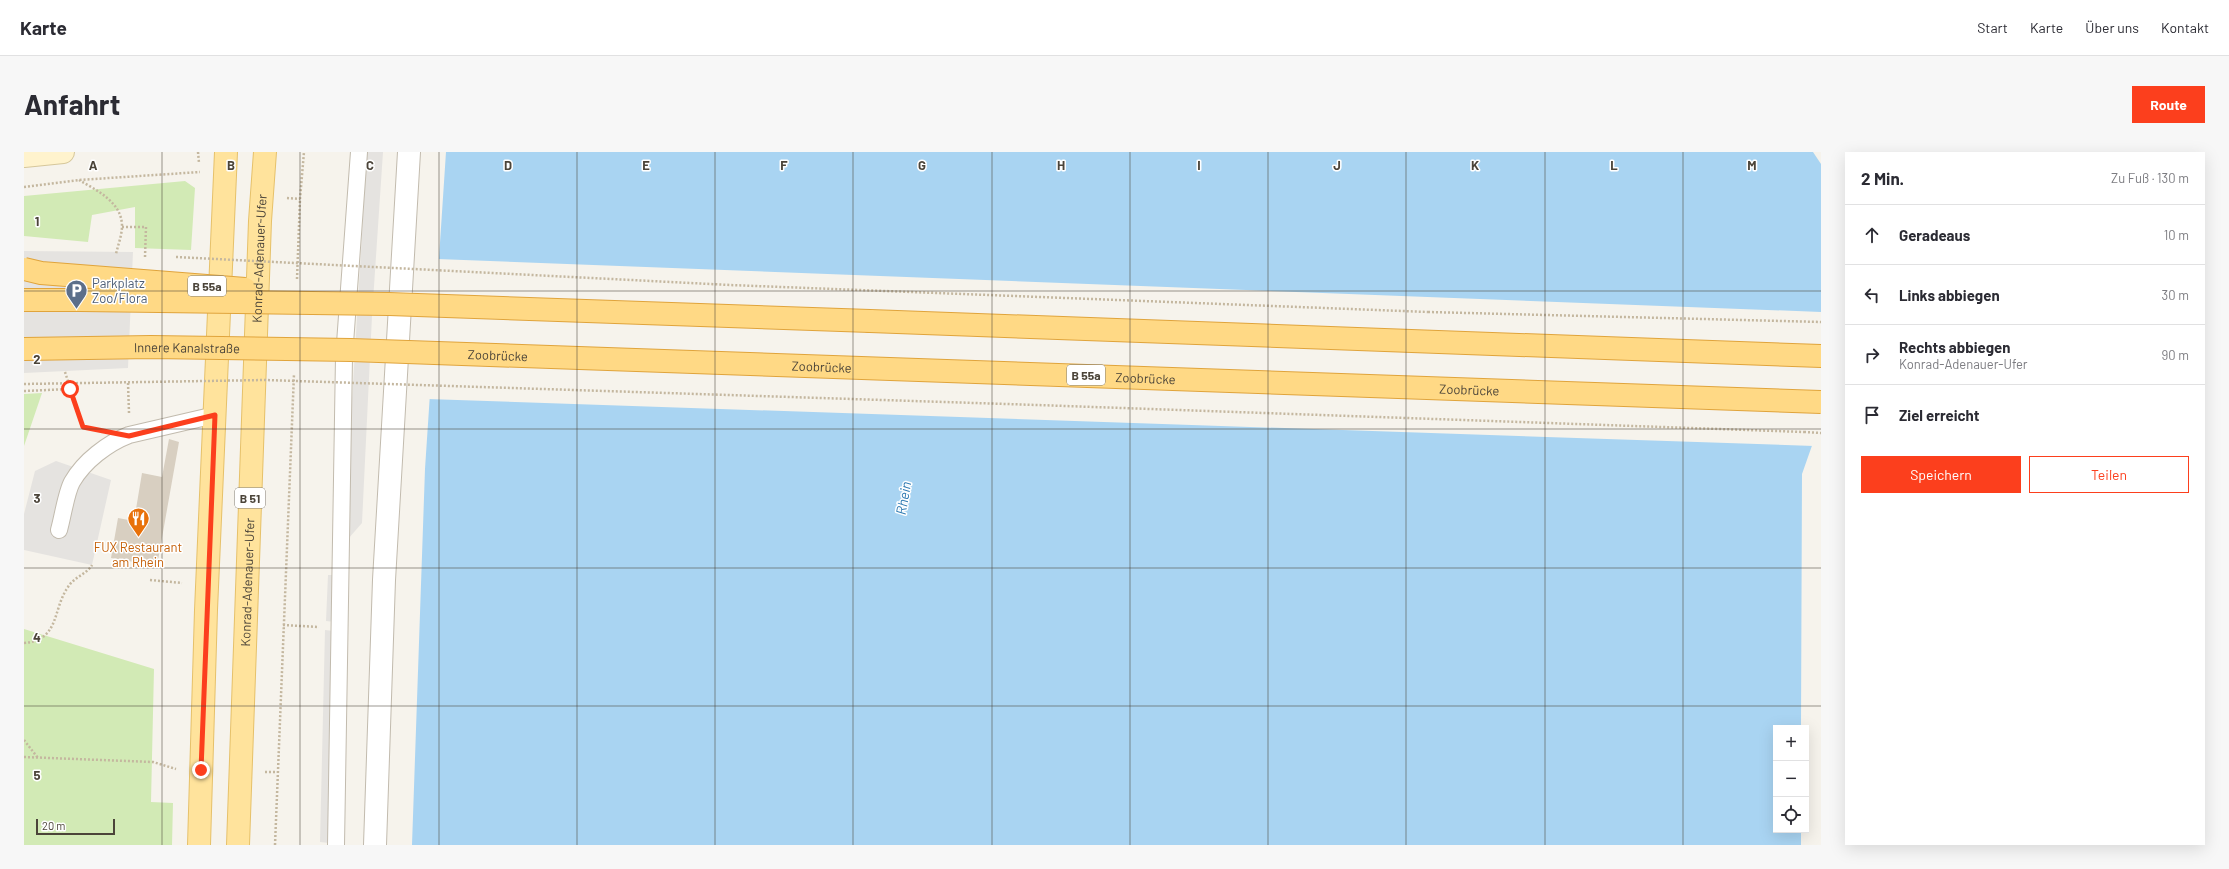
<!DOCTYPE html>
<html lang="de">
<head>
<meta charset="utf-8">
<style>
  body { margin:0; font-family:Barlow,sans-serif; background:#f7f7f7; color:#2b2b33 }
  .controls { position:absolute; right:12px; bottom:12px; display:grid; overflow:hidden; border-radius:0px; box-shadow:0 4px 16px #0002 }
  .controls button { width:36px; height:36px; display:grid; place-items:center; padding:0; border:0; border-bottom:1px solid #e1e1e2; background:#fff; color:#2b2b33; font:20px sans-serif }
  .scale { position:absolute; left:12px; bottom:10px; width:79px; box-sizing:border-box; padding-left:4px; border:2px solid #4b4439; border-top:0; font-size:11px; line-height:14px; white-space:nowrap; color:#4b4439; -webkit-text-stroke:3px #fff; paint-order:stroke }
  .stop { position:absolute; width:12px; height:12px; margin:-9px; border:3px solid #fc3f1d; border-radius:50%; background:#fff }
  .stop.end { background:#fc3f1d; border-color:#fff; box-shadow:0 1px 4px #0008 }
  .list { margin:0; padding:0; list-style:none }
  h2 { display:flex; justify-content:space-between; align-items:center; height:52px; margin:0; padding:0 16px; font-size:17px }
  h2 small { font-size:13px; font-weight:400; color:#7c7c81 }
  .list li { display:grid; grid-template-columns:26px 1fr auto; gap:12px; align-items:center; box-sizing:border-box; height:60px; padding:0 16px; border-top:1px solid #e1e1e2 }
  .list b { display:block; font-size:15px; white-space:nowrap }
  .list p { margin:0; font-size:13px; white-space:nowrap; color:#7c7c81 }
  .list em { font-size:13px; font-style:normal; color:#7c7c81 }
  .actions { display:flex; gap:8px; padding:12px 16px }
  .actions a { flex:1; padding:9px 0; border:1px solid #fc3f1d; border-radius:0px; text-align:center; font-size:14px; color:#fc3f1d }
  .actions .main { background:#fc3f1d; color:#fff }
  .icon { flex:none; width:22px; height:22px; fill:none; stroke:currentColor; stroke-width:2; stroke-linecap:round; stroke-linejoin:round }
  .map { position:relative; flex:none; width:1797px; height:693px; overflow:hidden; border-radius:0px }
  header { display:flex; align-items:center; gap:24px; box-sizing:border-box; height:56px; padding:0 20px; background:#fff; border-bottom:1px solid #e1e1e2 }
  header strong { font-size:19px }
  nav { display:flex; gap:22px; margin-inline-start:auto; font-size:14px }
  .intro { display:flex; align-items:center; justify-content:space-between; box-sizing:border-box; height:96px; padding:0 24px }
  h1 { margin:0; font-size:28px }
  .button { padding:10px 18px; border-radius:0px; background:#fc3f1d; color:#fff; font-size:14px; font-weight:700 }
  main { display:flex; gap:24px; padding:0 24px }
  aside { flex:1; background:#fff; border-radius:0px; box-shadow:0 4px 16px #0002 }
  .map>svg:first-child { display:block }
  .green { fill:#d2eab5 }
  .parking { fill:#e5e3e0 }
  .water { fill:#a9d4f2 }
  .pier { fill:#f6f3ec }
  .building { fill:#d8cfc1 }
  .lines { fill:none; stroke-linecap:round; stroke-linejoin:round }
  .service-casing { stroke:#c2bbae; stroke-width:18 }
  .pedestrian-casing { stroke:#c2bbae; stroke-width:24 }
  .secondary-casing { stroke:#d6c79b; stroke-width:24 }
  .primary-casing { stroke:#e6c16a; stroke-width:24 }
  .trunk-casing { stroke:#e0a43c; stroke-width:24 }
  .path { stroke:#c4b79f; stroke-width:2.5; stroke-dasharray:2 2; stroke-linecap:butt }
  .service { stroke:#fff; stroke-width:16 }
  .pedestrian { stroke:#fff; stroke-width:22 }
  .secondary { stroke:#fff3cd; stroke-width:22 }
  .primary { stroke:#ffe39c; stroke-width:22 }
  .trunk { stroke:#ffd985; stroke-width:22 }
  .trunk-bridge-casing { stroke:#e0a43c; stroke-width:24; stroke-linecap:butt }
  .path-bridge { stroke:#c4b79f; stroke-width:2.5; stroke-dasharray:2 2; stroke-linecap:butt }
  .trunk-bridge { stroke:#ffd985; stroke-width:22 }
  .route { stroke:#fc3f1d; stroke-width:5 }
  .grid { fill:none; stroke:#4b4439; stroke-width:1; stroke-opacity:0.55 }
  .labels { text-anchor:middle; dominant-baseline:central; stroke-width:3; stroke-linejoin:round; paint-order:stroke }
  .shield { fill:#fff; stroke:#817c74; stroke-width:1 }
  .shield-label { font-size:12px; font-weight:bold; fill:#4b4439 }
  .street-label { font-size:13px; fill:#4b4439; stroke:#fff }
  .service-label { font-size:13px; fill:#4e5e75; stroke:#fff; text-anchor:start }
  .food-label { font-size:13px; fill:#c56008; stroke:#fff }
  .water-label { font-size:14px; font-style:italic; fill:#2e7ab2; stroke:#fff }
  .grid-label { font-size:13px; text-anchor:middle; font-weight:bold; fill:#4b4439; stroke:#fff; stroke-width:3; stroke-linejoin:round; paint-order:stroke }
</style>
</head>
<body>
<header>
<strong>Karte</strong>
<nav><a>Start</a><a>Karte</a><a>Über uns</a><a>Kontakt</a></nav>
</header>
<div class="intro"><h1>Anfahrt</h1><a class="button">Route</a></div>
<main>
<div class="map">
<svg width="1797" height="693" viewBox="0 0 1797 693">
  <rect width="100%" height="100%" fill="#f6f3ec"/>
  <path class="green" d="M 161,29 L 171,36 L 167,98 L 111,96 L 111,55 L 68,63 L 64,90 L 0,84 L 0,44 Z
    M 18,241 L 0,294 L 0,242 Z
    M 0,477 L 130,517 L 127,650 L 149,651 L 148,693 L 0,693 Z"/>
  <path class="parking" d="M 343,0 L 359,0 L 348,164 L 338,371 L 324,387 L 327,265 Z
    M 0,99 L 109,100 L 104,216 L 0,221 Z
    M 32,309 L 87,328 L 68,413 L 0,398 L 0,362 L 11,319 Z
    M 304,423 L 312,423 L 311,470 L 302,469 Z
    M 301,478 L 310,479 L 305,691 L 296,690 Z"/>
  <path class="water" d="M 422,0 L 1789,0 L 1797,12 L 1797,268 L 1778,322 L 1777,576 L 1752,576 L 1752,678 L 1777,678 L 1777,693 L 388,693 L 401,317 Z"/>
  <path class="pier" d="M 413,107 L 1797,160 L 1797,274 L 1790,294 L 403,247 Z"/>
  <path class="building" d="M 145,287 L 155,290 L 133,414 L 87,406 L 94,366 L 110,369 L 118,321 L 138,325 Z"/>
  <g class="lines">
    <defs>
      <path id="service" d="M 35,378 C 39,364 42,341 48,330 C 60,309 84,291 105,283 L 191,263
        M 312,693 L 320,205 L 335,0"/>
      <path id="pedestrian" d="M 351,693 L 360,428 L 385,0"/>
      <path id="secondary" d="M 0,4 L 39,0"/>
      <g id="primary">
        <path d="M 175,693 L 182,458 L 202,0"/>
        <path id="s1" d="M 214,693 L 236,69 L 241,0"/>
      </g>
      <path id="trunk" d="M 0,148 L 57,148
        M 846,169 L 1797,204"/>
    </defs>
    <use href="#service" class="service-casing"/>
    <use href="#pedestrian" class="pedestrian-casing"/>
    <use href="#secondary" class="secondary-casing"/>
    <use href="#primary" class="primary-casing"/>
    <use href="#trunk" class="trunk-casing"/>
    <path class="path" d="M 174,0 L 175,11
      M 55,28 C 72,38 98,50 98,74 C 98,83 94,93 92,102
      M 0,35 L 55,28 L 176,20
      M 263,46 L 276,47
      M 98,75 L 122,75 L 121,105
      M 273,127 L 276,47 L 280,0
      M 1404,160 L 1797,170
      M 41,220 L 59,275 L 70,277
      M 104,231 L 105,261
      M 0,239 L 46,237
      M 1780,280 L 1797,281
      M 126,428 L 158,431
      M 259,473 L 295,475
      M 0,491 C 36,488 28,458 44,435 C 50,425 63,422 68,413
      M 0,588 L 14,606
      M 0,605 L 129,610 L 152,617
      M 241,620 L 253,620
      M 251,693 L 270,222"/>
    <use href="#service" class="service"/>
    <use href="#pedestrian" class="pedestrian"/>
    <use href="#secondary" class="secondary"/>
    <use href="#primary" class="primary"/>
    <use href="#trunk" class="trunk"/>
    <defs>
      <g id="trunk-bridge">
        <path d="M 0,117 L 17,121 L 221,137"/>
        <path d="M 57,148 L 365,152 L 846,169"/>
        <path id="s2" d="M 0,197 L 127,195 L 327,198 L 1797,250"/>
      </g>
    </defs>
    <use href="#trunk-bridge" class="trunk-bridge-casing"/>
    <path class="path-bridge" d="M 152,105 L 706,133 L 1404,160
      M 0,232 L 241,228 L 1013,253 L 1780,280"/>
    <use href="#trunk-bridge" class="trunk-bridge"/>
  </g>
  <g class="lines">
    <path class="route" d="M 46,237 L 59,275 L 105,284 L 191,263 L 177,618"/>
  </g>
  <path class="grid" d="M 138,0 L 138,693M 276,0 L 276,693M 415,0 L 415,693M 553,0 L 553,693M 691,0 L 691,693M 829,0 L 829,693M 968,0 L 968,693M 1106,0 L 1106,693M 1244,0 L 1244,693M 1382,0 L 1382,693M 1521,0 L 1521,693M 1659,0 L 1659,693M 0,139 L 1797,139M 0,277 L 1797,277M 0,416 L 1797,416M 0,554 L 1797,554"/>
  <defs>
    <symbol id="parking-pin" viewBox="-11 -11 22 30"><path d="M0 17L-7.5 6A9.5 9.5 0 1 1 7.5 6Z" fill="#5c6f8a" stroke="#fff"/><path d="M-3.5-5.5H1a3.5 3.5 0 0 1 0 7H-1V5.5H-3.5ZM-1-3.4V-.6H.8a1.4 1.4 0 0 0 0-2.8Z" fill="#fff"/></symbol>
    <symbol id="restaurant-pin" viewBox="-11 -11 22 30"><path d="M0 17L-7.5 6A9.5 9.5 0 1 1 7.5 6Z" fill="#e8710a" stroke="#fff"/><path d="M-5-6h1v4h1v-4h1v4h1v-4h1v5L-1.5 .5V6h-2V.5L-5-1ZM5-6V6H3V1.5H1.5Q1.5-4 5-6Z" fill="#fff"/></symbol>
  </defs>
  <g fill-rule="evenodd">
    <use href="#parking-pin" x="40" y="126" width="25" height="34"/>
    <use href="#restaurant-pin" x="102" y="354" width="25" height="34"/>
  </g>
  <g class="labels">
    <g class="shield">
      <rect x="164" y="124" width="38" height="20" rx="3"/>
      <rect x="1043" y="213" width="38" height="20" rx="3"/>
      <rect x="211" y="336" width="30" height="20" rx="3"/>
    </g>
    <g class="shield-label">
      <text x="183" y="134">B 55a</text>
      <text x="1062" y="223">B 55a</text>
      <text x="226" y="346">B 51</text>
    </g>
    <g class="street-label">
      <text stroke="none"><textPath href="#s1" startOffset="587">Konrad-Adenauer-Ufer</textPath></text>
      <text stroke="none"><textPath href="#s2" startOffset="163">Innere Kanalstraße</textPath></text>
      <text stroke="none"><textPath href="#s2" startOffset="474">Zoobrücke</textPath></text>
      <text stroke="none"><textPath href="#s2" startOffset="798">Zoobrücke</textPath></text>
      <text stroke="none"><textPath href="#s2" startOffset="1122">Zoobrücke</textPath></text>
      <text stroke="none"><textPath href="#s2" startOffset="1446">Zoobrücke</textPath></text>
      <text stroke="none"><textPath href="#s1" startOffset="263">Konrad-Adenauer-Ufer</textPath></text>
    </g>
    <g class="service-label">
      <text x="68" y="131">Parkplatz<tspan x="68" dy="15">Zoo/Flora</tspan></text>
    </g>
    <g class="food-label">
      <text x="114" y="395">FUX Restaurant<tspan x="114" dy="15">am Rhein</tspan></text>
    </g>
    <g class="water-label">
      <text transform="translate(879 346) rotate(-80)">Rhein</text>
    </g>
  </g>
  <g class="grid-label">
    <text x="69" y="18">A</text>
    <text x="207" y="18">B</text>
    <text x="346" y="18">C</text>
    <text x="484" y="18">D</text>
    <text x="622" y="18">E</text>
    <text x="760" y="18">F</text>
    <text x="898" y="18">G</text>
    <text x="1037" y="18">H</text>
    <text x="1175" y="18">I</text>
    <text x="1313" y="18">J</text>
    <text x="1451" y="18">K</text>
    <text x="1590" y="18">L</text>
    <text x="1728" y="18">M</text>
    <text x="13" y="74">1</text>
    <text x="13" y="212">2</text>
    <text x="13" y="351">3</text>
    <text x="13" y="490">4</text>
    <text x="13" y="628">5</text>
  </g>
</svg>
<div class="controls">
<button>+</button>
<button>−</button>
<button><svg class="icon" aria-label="locate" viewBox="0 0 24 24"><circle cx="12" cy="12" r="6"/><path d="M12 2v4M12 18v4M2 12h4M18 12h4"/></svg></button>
</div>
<div class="scale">20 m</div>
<div class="stop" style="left:46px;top:237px"></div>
<div class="stop end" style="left:177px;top:618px"></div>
</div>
<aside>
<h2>2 Min.<small>Zu Fuß · 130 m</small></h2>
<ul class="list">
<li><svg class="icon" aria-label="ahead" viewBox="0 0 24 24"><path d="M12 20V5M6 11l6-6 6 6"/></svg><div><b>Geradeaus</b></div><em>10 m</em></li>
<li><svg class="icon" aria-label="left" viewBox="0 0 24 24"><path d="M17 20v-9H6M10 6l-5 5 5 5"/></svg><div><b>Links abbiegen</b></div><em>30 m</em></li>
<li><svg class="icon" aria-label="right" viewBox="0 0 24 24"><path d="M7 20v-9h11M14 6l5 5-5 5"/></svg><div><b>Rechts abbiegen</b><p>Konrad-Adenauer-Ufer</p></div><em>90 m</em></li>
<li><svg class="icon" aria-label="arrive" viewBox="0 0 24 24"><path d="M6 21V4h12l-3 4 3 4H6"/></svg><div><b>Ziel erreicht</b></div></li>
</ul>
<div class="actions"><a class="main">Speichern</a><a>Teilen</a></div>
</aside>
</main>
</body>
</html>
